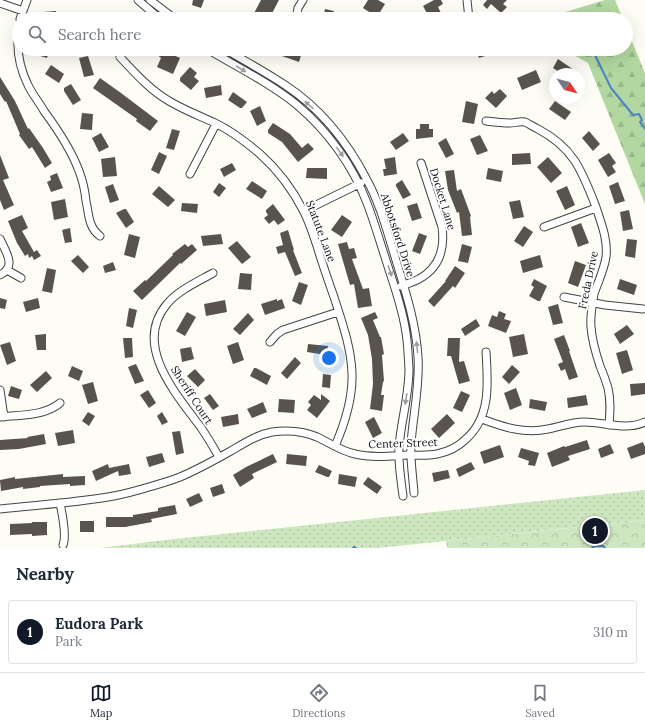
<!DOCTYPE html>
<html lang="en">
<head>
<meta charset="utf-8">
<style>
  body { margin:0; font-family:Lora,serif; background:#f2f2f3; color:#1f2937 }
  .compass { position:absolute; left:549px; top:68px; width:36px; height:36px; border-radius:50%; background:#fff; box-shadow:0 4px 16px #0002; rotate:125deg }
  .you { position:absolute; left:329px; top:358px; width:14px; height:14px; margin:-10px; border:3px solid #fff; border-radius:50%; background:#1a73e8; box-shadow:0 0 0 6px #1a73e833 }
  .badge { display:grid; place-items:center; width:26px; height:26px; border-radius:50%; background:#111827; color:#fff; font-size:13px; font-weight:700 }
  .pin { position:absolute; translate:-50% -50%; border:2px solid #fff; box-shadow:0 1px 4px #0006 }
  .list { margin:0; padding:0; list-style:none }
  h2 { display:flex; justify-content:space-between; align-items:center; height:52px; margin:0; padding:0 16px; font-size:17px }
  h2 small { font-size:13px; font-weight:400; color:#747a83 }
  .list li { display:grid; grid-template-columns:26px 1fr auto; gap:12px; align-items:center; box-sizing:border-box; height:64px; margin:0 8px 8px; padding:0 8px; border:1px solid #e0e1e3; border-radius:4px }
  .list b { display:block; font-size:15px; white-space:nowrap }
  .list p { margin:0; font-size:13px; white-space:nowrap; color:#747a83 }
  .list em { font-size:13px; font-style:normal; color:#747a83 }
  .icon { flex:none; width:22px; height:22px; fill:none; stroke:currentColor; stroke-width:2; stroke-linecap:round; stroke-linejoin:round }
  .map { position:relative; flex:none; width:645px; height:548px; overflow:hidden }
  .search { position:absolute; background:#fff; box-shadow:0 4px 16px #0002; left:12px; right:12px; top:12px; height:44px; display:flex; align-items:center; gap:10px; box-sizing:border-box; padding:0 14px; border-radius:22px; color:#747a83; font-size:15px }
  .sheet { height:124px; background:#fff }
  nav { display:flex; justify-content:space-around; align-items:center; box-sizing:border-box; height:56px; border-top:1px solid #e0e1e3; background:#fff; font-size:11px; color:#747a83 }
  nav a { display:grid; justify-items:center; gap:2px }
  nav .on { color:#111827 }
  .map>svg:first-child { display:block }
  .grass { fill:url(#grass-dots) }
  .forest { fill:url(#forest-firs) }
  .park { fill:url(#park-crowns) }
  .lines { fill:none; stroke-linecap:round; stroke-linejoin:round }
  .stream { stroke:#4984c4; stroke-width:2 }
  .building { fill:#58534d }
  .minor-casing { stroke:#434343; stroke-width:9 }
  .minor { stroke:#fff; stroke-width:7 }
  .oneway { fill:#9f9f9f }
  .labels { text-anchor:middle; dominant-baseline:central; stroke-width:4; stroke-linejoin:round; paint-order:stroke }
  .street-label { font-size:11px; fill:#101010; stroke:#fff }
</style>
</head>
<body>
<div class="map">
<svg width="645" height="548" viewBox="0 0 645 548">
  <defs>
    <pattern id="grass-dots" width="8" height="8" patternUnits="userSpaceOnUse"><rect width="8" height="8" fill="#cfe7c0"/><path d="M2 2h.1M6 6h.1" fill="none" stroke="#b1c5a4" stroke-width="1.8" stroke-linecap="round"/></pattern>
    <pattern id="forest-firs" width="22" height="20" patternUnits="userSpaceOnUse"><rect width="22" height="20" fill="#b2d7a0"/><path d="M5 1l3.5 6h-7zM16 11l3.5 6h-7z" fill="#98b889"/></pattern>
    <pattern id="park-crowns" width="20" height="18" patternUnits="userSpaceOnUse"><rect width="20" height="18" fill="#cfe7c0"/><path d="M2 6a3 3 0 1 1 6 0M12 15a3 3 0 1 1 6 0" fill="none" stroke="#b1c5a4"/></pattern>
  </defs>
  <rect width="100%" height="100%" fill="#fefdf5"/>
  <path class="grass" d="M 645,490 L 645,520 L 378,548 L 100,548 L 165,540 Z"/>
  <path class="forest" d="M 605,0 L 615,0 L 623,19 L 542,19 Z
    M 626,27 L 645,73 L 645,204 L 588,63 L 563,49 L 626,49 Z"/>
  <path class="park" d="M 645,520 L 645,548 L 447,548 L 446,541 Z"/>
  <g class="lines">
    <path class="stream" d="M 592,49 L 611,88 L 633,115 L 639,114 L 642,120 L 640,122 L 645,129
      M 353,548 L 354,547 L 356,548
      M 592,548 L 595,546 L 603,546 L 605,548"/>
  </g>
  <path class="building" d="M 193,0 L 204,0 L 201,8 L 192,5 Z
    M 261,0 L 279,0 L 269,19 L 260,19 L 253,15 Z
    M 368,0 L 378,0 L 385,4 L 377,17 L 363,8 Z
    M 434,0 L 441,0 L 443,4 L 438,7 L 444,19 L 430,19 L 423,6 Z
    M 487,0 L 507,0 L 503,4 L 507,7 L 501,13 L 491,4 L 487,9 L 483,5 Z
    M 325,9 L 334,11 L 332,19 L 323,19 Z
    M 56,11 L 56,19 L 44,19 L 43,12 Z
    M 39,49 L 50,49 L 47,58 L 37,55 Z
    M 150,49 L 155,49 L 171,56 L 171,54 L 180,58 L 173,74 L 157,67 L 161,58 Z
    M 281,49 L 303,49 L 299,62 L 279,55 Z
    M 445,49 L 461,49 L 456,56 Z
    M 476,49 L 503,49 L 504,50 L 479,58 Z
    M 88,56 L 94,75 L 84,77 L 79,58 Z
    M 558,59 L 574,70 L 571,74 L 562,74 L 553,68 Z
    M 51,65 L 64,74 L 59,83 L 45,74 Z
    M 190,67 L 197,73 L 194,77 L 199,81 L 191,90 L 180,81 L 180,78 Z
    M 536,70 L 541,82 L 522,90 L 517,78 Z
    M 0,77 L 15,101 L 28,129 L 29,128 L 43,148 L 52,163 L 45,168 L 32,147 L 29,149 L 19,135 L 20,134 L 6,101 L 5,102 L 0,94 Z
    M 100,78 L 121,93 L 158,121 L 150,131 L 136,121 L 137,119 L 93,88 Z
    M 71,84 L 81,100 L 73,105 L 64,91 L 64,88 Z
    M 221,85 L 222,95 L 206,98 L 204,88 Z
    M 500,89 L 507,96 L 496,108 L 485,98 L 492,91 L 494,94 Z
    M 233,92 L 247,102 L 242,108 L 240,108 L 228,100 Z
    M 466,101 L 478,104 L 474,124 L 462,122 Z
    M 555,101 L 571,112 L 565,120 L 549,109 Z
    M 260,106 L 266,121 L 257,126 L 250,111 Z
    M 82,113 L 93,114 L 92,130 L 80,129 Z
    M 273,123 L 290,134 L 302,148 L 308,143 L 314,149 L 298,162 L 282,142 L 268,133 L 268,130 Z
    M 420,124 L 429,124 L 429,129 L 433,129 L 433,137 L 416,139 L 416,129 L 420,129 Z
    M 172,129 L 180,131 L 174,150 L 166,148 Z
    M 589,131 L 600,144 L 593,151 L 582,138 Z
    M 101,133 L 109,147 L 99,152 L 92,138 Z
    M 403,133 L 409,141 L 396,150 L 390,142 Z
    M 480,135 L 488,151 L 477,155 L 470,139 Z
    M 446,138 L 454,154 L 446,158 L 438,143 Z
    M 159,152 L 167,156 L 159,174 L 151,170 Z
    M 530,153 L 531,164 L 512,165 L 512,154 Z
    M 609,153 L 616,163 L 612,166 L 616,172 L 608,177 L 598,160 Z
    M 0,155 L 9,178 L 3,180 L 14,205 L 4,210 L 0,200 Z
    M 115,157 L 117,176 L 103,177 L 101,159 Z
    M 395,157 L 397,174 L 384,176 L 383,169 L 386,169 L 384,159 Z
    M 548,157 L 562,173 L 551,183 L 537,167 Z
    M 232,163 L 236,170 L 224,177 L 220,169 Z
    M 307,168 L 327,168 L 327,179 L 306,178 Z
    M 488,168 L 503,171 L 501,182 L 486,179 Z
    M 454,170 L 457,191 L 461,189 L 471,216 L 470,217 L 472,235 L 462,236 L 459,212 L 457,213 L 448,190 L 445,171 Z
    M 57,173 L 63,188 L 51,192 L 47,182 L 51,180 L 50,176 Z
    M 402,180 L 411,195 L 403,199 L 396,186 L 396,184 Z
    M 252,181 L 267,191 L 262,199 L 246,189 Z
    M 618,182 L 625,201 L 615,204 L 609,186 Z
    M 219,183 L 226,188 L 219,197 L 213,192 Z
    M 113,184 L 119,200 L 110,203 L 105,187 Z
    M 159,186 L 175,200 L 168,207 L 152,194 Z
    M 567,186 L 575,205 L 565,210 L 556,191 Z
    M 65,199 L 68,217 L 54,220 L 51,202 Z
    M 520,200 L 524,217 L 513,219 L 509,202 Z
    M 182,203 L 198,204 L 197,213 L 181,211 Z
    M 417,203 L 422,218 L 412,221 L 407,206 Z
    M 273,204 L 285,220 L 278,225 L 274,220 L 269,224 L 264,218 L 268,215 L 266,212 L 266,210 Z
    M 124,209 L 126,209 L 134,222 L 126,228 L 116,213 Z
    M 629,210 L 633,229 L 623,231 L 620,212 Z
    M 22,215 L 28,228 L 22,231 L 34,252 L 37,250 L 41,256 L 34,260 L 32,256 L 29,258 L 28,254 L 25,256 L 17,243 L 8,221 Z
    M 342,215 L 352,222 L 342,237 L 331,230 Z
    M 581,223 L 589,243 L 578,247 L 571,227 Z
    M 524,226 L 533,232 L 523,247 L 514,241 Z
    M 70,228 L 72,242 L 65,243 L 62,230 Z
    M 288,230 L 294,250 L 293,250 L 302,273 L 295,276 L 285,252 L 278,254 L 276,247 L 283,245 L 280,233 Z
    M 419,233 L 427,236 L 420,254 L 412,251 Z
    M 129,234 L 140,237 L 135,258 L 124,255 Z
    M 221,234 L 223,244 L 203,246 L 201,236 Z
    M 627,239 L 637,240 L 635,258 L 625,256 Z
    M 237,241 L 251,257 L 242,264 L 228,248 Z
    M 347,242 L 349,249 L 354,248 L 357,258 L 352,259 L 363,289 L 369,288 L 372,306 L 358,308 L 354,284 L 350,285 L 338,244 Z
    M 185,244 L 188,247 L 192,244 L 197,250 L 181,264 L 180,263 L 142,300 L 133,291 L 145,280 L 146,281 L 173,255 L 172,254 Z
    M 462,244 L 472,247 L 468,263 L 458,261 Z
    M 78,255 L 89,267 L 83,273 L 71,261 Z
    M 540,255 L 543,267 L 523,273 L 520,261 Z
    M 575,261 L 586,265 L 578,287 L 568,283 Z
    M 113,262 L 116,270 L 105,273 L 103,266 Z
    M 455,266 L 465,273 L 455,288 L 453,286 L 434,307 L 428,301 L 446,281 L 445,281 Z
    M 47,268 L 56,270 L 52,293 L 42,291 Z
    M 240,273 L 252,274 L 251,290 L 238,289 Z
    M 534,279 L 547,286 L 540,301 L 538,301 L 529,296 L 534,287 L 531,285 Z
    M 620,279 L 637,285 L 634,295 L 617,289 Z
    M 299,282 L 308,285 L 301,305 L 292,301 Z
    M 0,298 L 7,300 L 5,309 L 0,308 Z
    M 38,298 L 40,308 L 26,312 L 23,302 Z
    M 277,299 L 277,301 L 282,299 L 285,308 L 265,315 L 261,304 Z
    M 225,300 L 227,312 L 206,316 L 204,304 Z
    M 558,304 L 563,323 L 553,325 L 548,307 Z
    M 129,308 L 137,310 L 133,328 L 126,326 Z
    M 499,311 L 506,314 L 504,319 L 511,321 L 506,333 L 488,326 L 492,315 L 497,317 Z
    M 187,312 L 196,317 L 185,336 L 176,331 Z
    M 375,312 L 378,318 L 373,320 L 380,337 L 381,337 L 384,354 L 382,355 L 384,381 L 383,382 L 381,395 L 384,395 L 382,411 L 370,409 L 373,384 L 372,359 L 368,335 L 361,318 Z
    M 248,313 L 254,320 L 240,335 L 233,329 Z
    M 476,319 L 480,326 L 465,336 L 461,329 Z
    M 627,325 L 634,334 L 620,344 L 614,334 Z
    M 46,334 L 46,350 L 37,350 L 35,335 Z
    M 524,334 L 528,354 L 513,357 L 509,337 Z
    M 564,335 L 570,351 L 569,351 L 578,377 L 569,380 L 565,369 L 561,371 L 558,364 L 563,362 L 554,339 Z
    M 123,338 L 132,338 L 133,357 L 125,358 Z
    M 448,338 L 460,338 L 459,362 L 464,361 L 470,381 L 459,384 L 451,356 L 447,356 Z
    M 10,342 L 16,361 L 7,365 L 0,345 Z
    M 238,342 L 244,360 L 233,364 L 227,346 Z
    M 308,344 L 328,346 L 326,355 L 307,352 Z
    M 191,347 L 194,359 L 182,362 L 180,349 Z
    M 627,350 L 633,370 L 622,374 L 616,353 Z
    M 295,357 L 301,363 L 287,379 L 281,373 Z
    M 136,364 L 144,381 L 135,384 L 128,367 Z
    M 512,365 L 520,372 L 509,384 L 502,377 Z
    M 72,366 L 83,371 L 79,381 L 68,376 Z
    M 254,368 L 256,368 L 271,376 L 267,385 L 250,376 Z
    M 195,369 L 205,380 L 198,387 L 187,376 Z
    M 46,371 L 52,378 L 37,392 L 30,385 Z
    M 323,374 L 331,375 L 330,388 L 322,387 Z
    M 93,382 L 98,401 L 88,404 L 82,385 Z
    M 645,383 L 645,394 L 631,396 L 630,384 Z
    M 11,386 L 22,390 L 19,399 L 8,396 Z
    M 516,388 L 522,405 L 510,410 L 504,393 Z
    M 148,390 L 156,403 L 149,408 L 140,395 Z
    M 461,391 L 470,395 L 462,412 L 453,408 Z
    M 210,394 L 219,406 L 213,410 L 204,398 Z
    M 321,394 L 330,401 L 317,418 L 307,410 L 311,405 L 308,402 L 314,395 L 321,400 Z
    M 586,395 L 588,405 L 568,408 L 567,398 Z
    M 279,399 L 295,400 L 294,413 L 278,412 Z
    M 530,399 L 547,402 L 545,411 L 529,408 Z
    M 263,402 L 267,412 L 252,418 L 247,409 Z
    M 88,412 L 95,416 L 89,426 L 82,421 Z
    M 162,412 L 168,422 L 162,425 L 157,416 Z
    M 238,414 L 239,424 L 223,427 L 221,417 Z
    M 447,414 L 455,423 L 439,438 L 431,429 Z
    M 374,417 L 382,433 L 373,438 L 365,422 Z
    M 73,430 L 75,443 L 58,446 L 55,433 Z
    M 180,431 L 184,453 L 176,455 L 172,432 Z
    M 44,434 L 46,444 L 19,449 L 0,450 L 0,440 L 28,438 L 27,437 Z
    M 587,440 L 590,449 L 568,456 L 570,460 L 552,467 L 547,453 L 564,446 L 565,447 Z
    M 643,442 L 645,447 L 645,454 L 631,459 L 627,448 Z
    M 610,444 L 614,453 L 601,458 L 598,449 Z
    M 500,445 L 504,457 L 484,464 L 480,452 Z
    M 521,448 L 539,453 L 535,466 L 528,465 L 529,461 L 518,457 Z
    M 162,453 L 165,462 L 149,467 L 146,457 Z
    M 273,454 L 277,462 L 252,474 L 254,478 L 240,487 L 233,475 L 246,467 Z
    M 287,454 L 307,456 L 306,466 L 286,464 Z
    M 471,462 L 475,469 L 459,477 L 456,469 Z
    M 108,464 L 109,468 L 129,464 L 131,474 L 119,476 L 118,471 L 96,481 L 92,471 Z
    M 319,465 L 332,471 L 329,477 L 327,477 L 315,472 Z
    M 448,470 L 450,478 L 434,482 L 432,473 Z
    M 63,474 L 63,477 L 85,476 L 85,485 L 70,486 L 70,484 L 40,486 L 40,487 L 23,489 L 23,487 L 1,491 L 0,480 L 15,477 L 15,479 Z
    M 339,474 L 357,477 L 355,487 L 338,484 Z
    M 368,477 L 382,487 L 377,494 L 363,484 Z
    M 222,484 L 225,493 L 213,497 L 210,488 Z
    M 199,493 L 203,501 L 190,507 L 186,499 Z
    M 175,505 L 177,514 L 151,519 L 152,522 L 125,527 L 106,527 L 106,517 L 133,517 L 133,515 L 158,511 L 158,508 Z
    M 80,521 L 94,521 L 94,532 L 80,532 Z
    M 32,522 L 47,522 L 47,535 L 32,536 L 32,534 L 10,535 L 10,524 L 32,523 Z"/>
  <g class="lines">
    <defs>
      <path id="minor" d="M 138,0 L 160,19
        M 150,0 L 175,19
        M 467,0 L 469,19
        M 0,3 L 23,11
        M 20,19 L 27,0
        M 296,19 L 298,8 L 303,0
        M 19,26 C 16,46 19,67 28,85 C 32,94 39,102 44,111 C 58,130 71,149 79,171 C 83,181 85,191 86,201 C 89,214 88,227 100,236
        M 207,49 C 237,67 270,83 297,105 C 328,131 353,166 367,203 C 374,221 379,239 385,257 C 392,280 401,303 405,327 C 408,341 408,355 409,369 C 409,396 401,421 399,447 C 398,463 401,480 403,496
        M 225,49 C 245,61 265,72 285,85 C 320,108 348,143 367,180 C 380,204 387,231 395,257 C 405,290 416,322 418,357 C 420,386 413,415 411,444 C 410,460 413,477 414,493
        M 120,57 C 135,73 150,90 169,101 C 184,110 200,116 215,123 C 232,131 246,142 260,154 C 278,170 293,190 304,212 C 309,222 313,234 317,246 C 322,263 328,280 334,297 C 342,322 351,347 352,373 C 353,399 345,423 335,446
        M 486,121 C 494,122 502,123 510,123 C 514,123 520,121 525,122 C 529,124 534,127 538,129 C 574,148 582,171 596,207 C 601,223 608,239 606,257 C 604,270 598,282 594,294 C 592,305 590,316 591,327 C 592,340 596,354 600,366 C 603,373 606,381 608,388 C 611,401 610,412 609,425
        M 190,174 L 216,124
        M 304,211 L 361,183
        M 544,227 L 596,208
        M 0,239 C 6,252 17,267 0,275
        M 7,270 L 21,278
        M 213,273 C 199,281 177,291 167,304 C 134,343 172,389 196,421 C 205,432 212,445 219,457
        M 401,286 C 407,284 413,282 419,279 C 439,268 445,249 442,227 L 421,163
        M 564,297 L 605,305 L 643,309
        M 270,342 L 277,334 L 283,330 L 338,312
        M 0,390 L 4,417
        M 0,417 C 19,415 45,416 60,403
        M 482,419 C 503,427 524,434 548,429 C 560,427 571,422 584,422 C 604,422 626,431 645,422
        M 60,503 C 62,513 67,535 63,545
        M 0,509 C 36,505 72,503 108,497 C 122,495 135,491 149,487 C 159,484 170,481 180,477 C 197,470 213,461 229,452 C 243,444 256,435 272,432 C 287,430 303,431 317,437 C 330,443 341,451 355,454 C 372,458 390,456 407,455 C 417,455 427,456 437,454 C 447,452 458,447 466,439 C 491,417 488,383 486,352"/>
    </defs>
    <use href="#minor" class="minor-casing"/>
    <use href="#minor" class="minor"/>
  </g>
  <defs><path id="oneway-solid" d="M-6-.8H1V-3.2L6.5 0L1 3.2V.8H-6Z"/></defs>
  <g class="oneway">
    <use href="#oneway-solid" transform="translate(241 69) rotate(31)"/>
    <use href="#oneway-solid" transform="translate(309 105) rotate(-139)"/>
    <use href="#oneway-solid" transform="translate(340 152) rotate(54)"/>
    <use href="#oneway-solid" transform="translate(390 271) rotate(72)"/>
    <use href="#oneway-solid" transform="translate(417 347) rotate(-96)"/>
    <use href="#oneway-solid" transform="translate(406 399) rotate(99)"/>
  </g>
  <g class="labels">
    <g class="street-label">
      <text transform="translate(443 199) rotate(73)">Docket Lane</text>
      <text transform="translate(321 231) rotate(69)">Statute Lane</text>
      <text transform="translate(398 235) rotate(72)">Abbotsford Drive</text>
      <text transform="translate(588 280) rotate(-78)">Freda Drive</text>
      <text transform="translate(192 395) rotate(57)">Sheriff Court</text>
      <text transform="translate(403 443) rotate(-2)">Center Street</text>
    </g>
  </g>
</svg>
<svg class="compass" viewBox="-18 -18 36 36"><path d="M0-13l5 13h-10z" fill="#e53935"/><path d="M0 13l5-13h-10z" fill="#747a83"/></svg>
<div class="you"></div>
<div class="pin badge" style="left:595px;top:531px">1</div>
<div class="search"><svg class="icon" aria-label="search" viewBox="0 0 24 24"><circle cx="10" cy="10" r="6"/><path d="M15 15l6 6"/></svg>Search here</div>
</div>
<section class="sheet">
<h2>Nearby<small></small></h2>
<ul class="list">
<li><span class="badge">1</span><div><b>Eudora Park</b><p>Park</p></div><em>310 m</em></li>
</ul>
</section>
<nav>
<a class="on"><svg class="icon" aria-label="map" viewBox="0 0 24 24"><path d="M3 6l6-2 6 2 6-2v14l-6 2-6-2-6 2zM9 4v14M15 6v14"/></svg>Map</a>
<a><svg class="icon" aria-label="directions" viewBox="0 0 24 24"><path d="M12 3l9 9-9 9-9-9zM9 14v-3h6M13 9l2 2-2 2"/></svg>Directions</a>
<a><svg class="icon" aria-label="saved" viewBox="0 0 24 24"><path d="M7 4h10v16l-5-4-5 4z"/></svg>Saved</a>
</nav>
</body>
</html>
